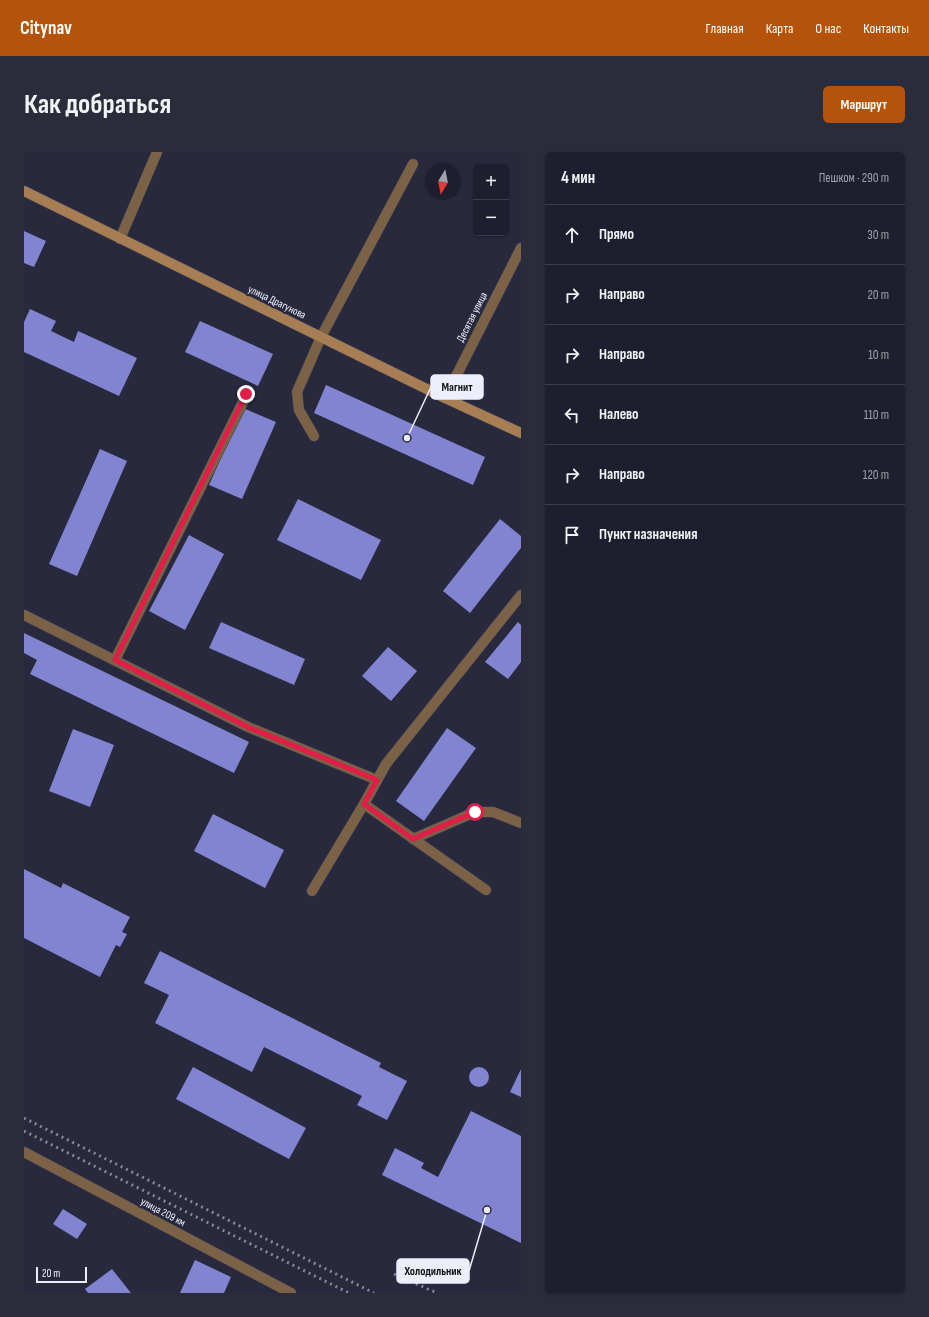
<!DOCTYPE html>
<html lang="ru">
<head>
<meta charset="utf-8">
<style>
  body { margin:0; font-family:"Sofia Sans Condensed",sans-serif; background:#2b2c3a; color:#f1f3f6 }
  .controls { position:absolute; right:12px; top:12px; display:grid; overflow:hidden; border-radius:6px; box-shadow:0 1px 3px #0004 }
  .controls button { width:36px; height:36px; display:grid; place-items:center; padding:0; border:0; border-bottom:1px solid #3c3d4a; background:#1e1f2e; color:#f1f3f6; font:20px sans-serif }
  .compass { position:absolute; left:401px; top:12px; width:36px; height:36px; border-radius:50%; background:#1e1f2e; box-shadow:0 1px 3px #0004; rotate:190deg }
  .scale { position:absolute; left:12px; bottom:10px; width:51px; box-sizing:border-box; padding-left:4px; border:2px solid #edeefc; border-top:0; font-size:11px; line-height:14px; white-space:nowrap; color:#edeefc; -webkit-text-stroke:3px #28293d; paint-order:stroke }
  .stop { position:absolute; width:12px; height:12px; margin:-9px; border:3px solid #e11d48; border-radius:50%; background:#fff }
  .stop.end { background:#e11d48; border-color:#fff; box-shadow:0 1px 4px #0008 }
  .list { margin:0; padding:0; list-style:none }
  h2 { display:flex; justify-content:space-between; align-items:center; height:52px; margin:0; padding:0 16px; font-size:17px }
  h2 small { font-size:13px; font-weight:400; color:#a1a2aa }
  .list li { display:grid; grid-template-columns:26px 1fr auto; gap:12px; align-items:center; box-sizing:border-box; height:60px; padding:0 16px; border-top:1px solid #3c3d4a }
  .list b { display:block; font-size:15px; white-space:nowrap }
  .list em { font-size:13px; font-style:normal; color:#a1a2aa }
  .icon { flex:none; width:22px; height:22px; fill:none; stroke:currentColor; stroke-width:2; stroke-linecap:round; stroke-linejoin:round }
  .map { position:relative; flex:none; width:497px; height:1141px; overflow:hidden; border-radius:6px }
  header { display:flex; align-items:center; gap:24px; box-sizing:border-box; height:56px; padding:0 20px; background:#b45309; color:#fff }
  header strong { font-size:19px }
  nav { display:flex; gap:22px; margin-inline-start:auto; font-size:14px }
  .intro { display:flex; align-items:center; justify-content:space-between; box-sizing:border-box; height:96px; padding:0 24px }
  h1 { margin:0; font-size:28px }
  .button { padding:10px 18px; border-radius:6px; background:#b45309; color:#fff; font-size:14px; font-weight:700 }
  main { display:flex; gap:24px; padding:0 24px }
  aside { flex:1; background:#1e1f2e; border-radius:6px; box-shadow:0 1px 3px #0004 }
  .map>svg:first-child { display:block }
  .building { fill:#8184d1 }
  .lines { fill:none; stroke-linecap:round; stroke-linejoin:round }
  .service-casing { stroke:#444558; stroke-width:11 }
  .minor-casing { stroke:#444558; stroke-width:11 }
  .secondary-casing { stroke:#444558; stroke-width:11 }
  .service { stroke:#7b6146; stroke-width:10 }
  .minor { stroke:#7b6146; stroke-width:10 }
  .secondary { stroke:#a77e53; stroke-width:10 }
  .rail { stroke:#868798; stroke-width:3; stroke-dasharray:2 4; stroke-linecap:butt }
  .route { stroke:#e11d48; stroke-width:5 }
  .labels { text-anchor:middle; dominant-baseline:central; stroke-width:4; stroke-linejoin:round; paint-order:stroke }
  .street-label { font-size:11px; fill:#edeefc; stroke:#28293d }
  .leader { fill:none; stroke:#edeefc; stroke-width:1.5 }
  .callout-dot { fill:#edeefc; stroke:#28293d; stroke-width:1.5 }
  .callout { fill:#edeefc; stroke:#edeefc; stroke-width:1.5 }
  .callout-label { font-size:12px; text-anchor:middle; font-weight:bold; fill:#111 }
</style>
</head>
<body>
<header>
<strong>Citynav</strong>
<nav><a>Главная</a><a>Карта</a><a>О нас</a><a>Контакты</a></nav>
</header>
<div class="intro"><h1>Как добраться</h1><a class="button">Маршрут</a></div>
<main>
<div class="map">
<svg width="497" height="1141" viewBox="0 0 497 1141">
  <rect width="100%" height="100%" fill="#28293d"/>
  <path class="building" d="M 0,79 L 22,89 L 10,115 L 0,111 Z
    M 6,157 L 32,169 L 27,179 L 50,190 L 54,179 L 113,206 L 95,244 L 0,200 L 0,170 Z
    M 176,169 L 249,202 L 234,234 L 161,200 Z
    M 302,233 L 461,305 L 449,333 L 290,261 Z
    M 219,256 L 252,270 L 218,347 L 185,333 Z
    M 76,297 L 103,309 L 53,424 L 25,412 Z
    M 274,347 L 357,388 L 337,428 L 253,388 Z
    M 476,367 L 497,384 L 497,396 L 446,461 L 419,439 Z
    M 165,383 L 200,402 L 161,478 L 125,459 Z
    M 197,470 L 281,507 L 270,533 L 185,496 Z
    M 494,470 L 497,473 L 497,510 L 484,527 L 461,510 Z
    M 0,481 L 225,590 L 210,621 L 6,522 L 13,508 L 0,501 Z
    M 364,495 L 393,519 L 367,549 L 338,524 Z
    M 423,576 L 452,596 L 400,669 L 372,649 Z
    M 49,577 L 90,593 L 66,655 L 25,639 Z
    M 189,662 L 260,698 L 241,736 L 170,699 Z
    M 0,717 L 37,736 L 39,731 L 106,765 L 98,780 L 103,782 L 96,795 L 92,793 L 76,825 L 0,786 Z
    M 136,799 L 357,911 L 355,915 L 383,929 L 363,968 L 333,953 L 338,944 L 240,895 L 228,920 L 131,871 L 145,843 L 120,831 Z
    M 169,915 L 282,976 L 265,1007 L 152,947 Z
    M445 925a10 10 0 1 1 20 0a10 10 0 1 1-20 0Z
    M 497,917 L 497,945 L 486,940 Z
    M 447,959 L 497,984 L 497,1091 L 358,1023 L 371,996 L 400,1011 L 397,1016 L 414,1025 Z
    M 39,1057 L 63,1072 L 53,1087 L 29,1072 Z
    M 171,1108 L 207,1125 L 200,1141 L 156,1141 Z
    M 88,1117 L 107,1141 L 64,1141 L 61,1137 Z"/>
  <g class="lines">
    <defs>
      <path id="service" d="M 96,87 L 133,0
        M 290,284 L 275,258 L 273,240 L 297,185 L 389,12
        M 0,463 L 224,575 L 353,628
        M 91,508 L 223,242
        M 389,687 L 451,660 L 469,660 L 497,671
        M 288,739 L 340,652 L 462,738"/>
      <path id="minor" d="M 421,246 L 497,96
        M 340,652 L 362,612 L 497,443
        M 0,1000 L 267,1141"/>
      <path id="secondary" d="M 0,39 L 421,246 L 497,281"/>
    </defs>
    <use href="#service" class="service-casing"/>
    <use href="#minor" class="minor-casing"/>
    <use href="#secondary" class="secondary-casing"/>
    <use href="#service" class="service"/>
    <use href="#minor" class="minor"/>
    <use href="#secondary" class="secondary"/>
    <path class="rail" d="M 0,966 L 350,1141
      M 0,979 L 325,1141
      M 370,1122 L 413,1141"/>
  </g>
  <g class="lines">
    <path class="route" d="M 222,242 L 91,508 L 224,575 L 353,628 L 340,652 L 389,687 L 451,660"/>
  </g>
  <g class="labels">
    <g class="street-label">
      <text transform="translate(253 150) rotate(26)">улица Драгунова</text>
      <text transform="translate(448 165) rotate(-63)">Десятая улица</text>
      <text transform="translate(139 1060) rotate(28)">улица 209 км</text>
    </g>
  </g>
  <path class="leader" d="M383 286L407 235M463 1058L445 1119"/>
  <g class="callout-dot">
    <circle cx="383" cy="286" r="4"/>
    <circle cx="463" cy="1058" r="4"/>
  </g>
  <g class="callout">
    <rect x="407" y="223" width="52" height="24" rx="4"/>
    <rect x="373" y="1107" width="72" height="24" rx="4"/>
  </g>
  <g class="callout-label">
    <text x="433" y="239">Магнит</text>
    <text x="409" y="1123">Холодильник</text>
  </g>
</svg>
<div class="controls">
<button>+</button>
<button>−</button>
</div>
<svg class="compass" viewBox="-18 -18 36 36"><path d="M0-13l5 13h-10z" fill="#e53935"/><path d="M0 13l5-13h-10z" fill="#a1a2aa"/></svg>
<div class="scale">20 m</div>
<div class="stop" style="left:451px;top:660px"></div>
<div class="stop end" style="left:222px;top:242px"></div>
</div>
<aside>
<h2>4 мин<small>Пешком · 290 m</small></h2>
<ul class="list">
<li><svg class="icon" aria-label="ahead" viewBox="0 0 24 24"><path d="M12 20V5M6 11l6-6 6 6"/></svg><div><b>Прямо</b></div><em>30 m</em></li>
<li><svg class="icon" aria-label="right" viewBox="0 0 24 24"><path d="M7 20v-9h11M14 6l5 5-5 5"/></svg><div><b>Направо</b></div><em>20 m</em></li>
<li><svg class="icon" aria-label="right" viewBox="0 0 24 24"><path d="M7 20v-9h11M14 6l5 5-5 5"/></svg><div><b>Направо</b></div><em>10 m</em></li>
<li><svg class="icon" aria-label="left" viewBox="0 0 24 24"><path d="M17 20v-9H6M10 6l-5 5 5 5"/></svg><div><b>Налево</b></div><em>110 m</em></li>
<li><svg class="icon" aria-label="right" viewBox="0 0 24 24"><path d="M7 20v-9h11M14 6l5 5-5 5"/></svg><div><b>Направо</b></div><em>120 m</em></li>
<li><svg class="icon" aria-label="arrive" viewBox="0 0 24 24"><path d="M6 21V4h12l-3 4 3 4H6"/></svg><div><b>Пункт назначения</b></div></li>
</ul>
</aside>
</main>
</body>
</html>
